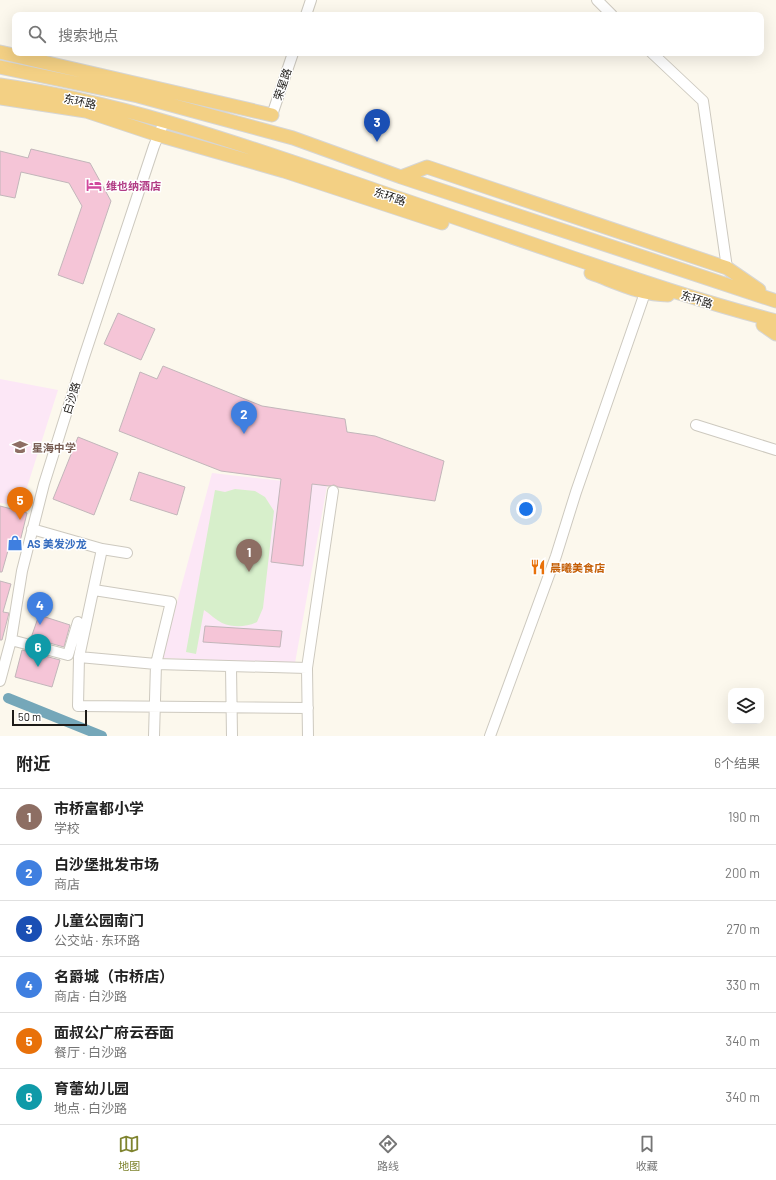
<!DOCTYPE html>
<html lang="zh">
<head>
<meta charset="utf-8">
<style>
  body { margin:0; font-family:Barlow,"Noto Sans SC",sans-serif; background:#f2f2f2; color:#222 }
  .controls { position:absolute; right:12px; bottom:12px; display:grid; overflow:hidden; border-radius:8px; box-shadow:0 4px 16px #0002 }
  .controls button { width:36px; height:36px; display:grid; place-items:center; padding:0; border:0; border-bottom:1px solid #e0e0e0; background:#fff; color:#222; font:20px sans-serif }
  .scale { position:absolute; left:12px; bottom:10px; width:75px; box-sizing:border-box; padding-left:4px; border:2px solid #1d1b18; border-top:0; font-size:11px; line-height:14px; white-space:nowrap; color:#1d1b18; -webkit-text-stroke:3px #fff; paint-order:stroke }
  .you { position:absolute; left:526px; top:509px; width:14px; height:14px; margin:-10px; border:3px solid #fff; border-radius:50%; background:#1a73e8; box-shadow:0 0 0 6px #1a73e833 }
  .badge { display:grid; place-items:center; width:26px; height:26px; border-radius:50%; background:#7f842f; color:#fff; font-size:13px; font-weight:700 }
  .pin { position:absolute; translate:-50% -33px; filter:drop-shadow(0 1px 2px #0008) }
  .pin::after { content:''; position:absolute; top:21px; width:14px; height:12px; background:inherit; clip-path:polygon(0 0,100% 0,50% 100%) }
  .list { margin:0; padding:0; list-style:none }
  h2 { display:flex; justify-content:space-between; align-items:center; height:52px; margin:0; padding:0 16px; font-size:17px }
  h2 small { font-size:13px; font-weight:400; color:#767676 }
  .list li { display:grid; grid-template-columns:26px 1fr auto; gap:12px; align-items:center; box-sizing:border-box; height:56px; padding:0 16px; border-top:1px solid #e0e0e0 }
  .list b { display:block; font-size:15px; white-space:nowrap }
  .list p { margin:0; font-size:13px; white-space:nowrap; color:#767676 }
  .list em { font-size:13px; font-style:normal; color:#767676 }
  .icon { flex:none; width:22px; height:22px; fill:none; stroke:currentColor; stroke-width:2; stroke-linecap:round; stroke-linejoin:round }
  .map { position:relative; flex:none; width:776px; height:736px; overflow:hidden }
  .search { position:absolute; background:#fff; box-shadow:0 4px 16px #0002; left:12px; right:12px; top:12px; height:44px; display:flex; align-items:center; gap:10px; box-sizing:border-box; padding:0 14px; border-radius:8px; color:#767676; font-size:15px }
  .sheet { height:388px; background:#fff }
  nav { display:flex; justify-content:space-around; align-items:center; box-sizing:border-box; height:56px; border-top:1px solid #e0e0e0; background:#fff; font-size:11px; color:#767676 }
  nav a { display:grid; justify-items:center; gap:2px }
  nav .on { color:#7f842f }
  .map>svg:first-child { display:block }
  .education { fill:#fce7f6 }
  .green { fill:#d7efcb }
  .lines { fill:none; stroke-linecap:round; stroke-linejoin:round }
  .canal { stroke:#75a7b9; stroke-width:10 }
  .building { fill:#f5c5d7; stroke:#c2b6ba }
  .minor-casing { stroke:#cdc9bf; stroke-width:12 }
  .major-casing { stroke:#d6d6d5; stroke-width:15 }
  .minor { stroke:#fff; stroke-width:10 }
  .major { stroke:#f3d084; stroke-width:13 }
  .labels { text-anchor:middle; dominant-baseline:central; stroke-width:3; stroke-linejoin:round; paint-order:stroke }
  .street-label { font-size:11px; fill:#1d1b18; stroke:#fff }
  .hotel-label { font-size:11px; font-weight:bold; fill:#b23c85; stroke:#fff; text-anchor:start }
  .education-label { font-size:11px; font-weight:bold; fill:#785e54; stroke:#fff; text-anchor:start }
  .shop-label { font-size:11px; font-weight:bold; fill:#366cbe; stroke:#fff; text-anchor:start }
  .food-label { font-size:11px; font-weight:bold; fill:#c56008; stroke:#fff; text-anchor:start }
</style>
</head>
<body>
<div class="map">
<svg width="776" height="736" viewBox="0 0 776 736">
  <rect width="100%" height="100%" fill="#fcf8ed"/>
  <path class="education" d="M 0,379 L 58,390 L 21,506 L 0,503 Z
    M 212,473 L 327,486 L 295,663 L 162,658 Z"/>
  <path class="green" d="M 235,489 L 255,491 L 265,497 L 274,511 L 263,608 L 257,622 C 246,627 234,628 222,623 C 216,620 210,614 204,610 L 196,654 L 186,652 L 215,490 L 225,492 Z"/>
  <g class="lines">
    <path class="canal" d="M 8,698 L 102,736"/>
  </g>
  <path class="building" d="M 31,149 L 90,163 L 111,201 L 83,284 L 58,275 L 82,206 L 69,183 L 21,172 L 15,198 L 0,195 L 0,151 L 28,158 Z
    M 118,313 L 155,329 L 141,360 L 104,344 Z
    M 163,366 L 262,406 L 345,419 L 347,432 L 375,436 L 444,461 L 435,501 L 338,487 L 334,485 L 329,486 L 312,484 L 303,566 L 271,562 L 281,479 L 221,471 L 119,431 L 140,372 L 157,379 Z
    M 78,437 L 118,453 L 94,515 L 53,499 Z
    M 139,472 L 185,487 L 177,515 L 130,500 Z
    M 0,506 L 27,513 L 18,550 L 9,547 L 2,572 L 0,572 Z
    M 0,581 L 11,584 L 3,612 L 9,613 L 2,640 L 0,640 Z
    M 39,615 L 70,625 L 64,647 L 31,638 Z
    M 205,626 L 282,631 L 280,647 L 203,642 Z
    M 22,650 L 60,660 L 52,687 L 15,677 Z"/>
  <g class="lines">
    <defs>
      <path id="minor" d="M 597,0 L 612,15
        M 306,15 L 311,0
        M 652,53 L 703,101 L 727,268
        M 272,115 L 293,53
        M 696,425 L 776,450
        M 32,529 L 102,549 L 79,657 L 156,664 L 154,736
        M 102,549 L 127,553
        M 94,590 L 171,602 L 156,664 L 307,668
        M 11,640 L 68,655 L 78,622
        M 79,657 L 78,706 L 308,708
        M 231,667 L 232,736
        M 0,681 L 11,640 L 22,571 L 44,484 L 84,357 L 154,146 L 164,122
        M 308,736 L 307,668 L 333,491
        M 490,736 L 556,556 L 576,492 L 647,287"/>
      <path id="major" d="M 0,52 L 272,115
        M 0,67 L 138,96 L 293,138 L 401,177 L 776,301
        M 0,85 C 114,101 226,139 334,176 C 413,203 491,230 570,257 C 638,280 706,303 776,321
        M 0,98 L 86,111 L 158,135 L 284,171 L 442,223
        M 401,177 L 427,167 L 727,268 L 759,290
        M 591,273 C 616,282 641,295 668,295
        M 763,325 L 776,334"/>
    </defs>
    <use href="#minor" class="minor-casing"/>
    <use href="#major" class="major-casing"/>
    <use href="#minor" class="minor"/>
    <use href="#major" class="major"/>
  </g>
  <defs>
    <symbol id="hotel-bare" viewBox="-9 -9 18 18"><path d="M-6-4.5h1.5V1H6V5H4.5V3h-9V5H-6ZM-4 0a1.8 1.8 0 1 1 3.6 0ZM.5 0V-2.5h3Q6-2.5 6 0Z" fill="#d1479c" stroke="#fff" stroke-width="2.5" paint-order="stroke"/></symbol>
    <symbol id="school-bare" viewBox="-9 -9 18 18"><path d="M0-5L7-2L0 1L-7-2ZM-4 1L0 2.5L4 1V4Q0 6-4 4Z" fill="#8d6e63" stroke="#fff" stroke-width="2.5" paint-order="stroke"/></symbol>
    <symbol id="shop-bare" viewBox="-9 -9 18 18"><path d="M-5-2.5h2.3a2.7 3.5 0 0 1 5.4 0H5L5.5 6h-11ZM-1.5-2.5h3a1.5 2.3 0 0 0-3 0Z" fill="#3f7fe0" stroke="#fff" stroke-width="2.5" paint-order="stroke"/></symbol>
    <symbol id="restaurant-bare" viewBox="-9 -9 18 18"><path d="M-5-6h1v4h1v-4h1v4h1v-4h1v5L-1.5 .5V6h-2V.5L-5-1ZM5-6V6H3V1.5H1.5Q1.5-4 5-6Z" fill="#e8710a" stroke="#fff" stroke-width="2.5" paint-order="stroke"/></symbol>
  </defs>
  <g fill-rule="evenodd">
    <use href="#hotel-bare" x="83" y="174" width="22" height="22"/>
    <use href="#school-bare" x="9" y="436" width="22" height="22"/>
    <use href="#shop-bare" x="4" y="532" width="22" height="22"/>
    <use href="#restaurant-bare" x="527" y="556" width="22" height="22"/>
  </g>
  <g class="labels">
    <g class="street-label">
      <text transform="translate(282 84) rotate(-71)">荣星路</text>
      <text transform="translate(80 101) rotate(12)">东环路</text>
      <text transform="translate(390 196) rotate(19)">东环路</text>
      <text transform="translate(697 299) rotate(18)">东环路</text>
      <text transform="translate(71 398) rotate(-73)">白沙路</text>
    </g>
    <g class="hotel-label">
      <text x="106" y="185">维也纳酒店</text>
    </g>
    <g class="education-label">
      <text x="32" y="447">星海中学</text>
    </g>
    <g class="shop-label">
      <text x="27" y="543">AS 美发沙龙</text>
    </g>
    <g class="food-label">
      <text x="550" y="567">晨曦美食店</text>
    </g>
  </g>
</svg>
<div class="controls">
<button><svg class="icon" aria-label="layers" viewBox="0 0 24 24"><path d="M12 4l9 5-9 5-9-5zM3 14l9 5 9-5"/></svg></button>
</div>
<div class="scale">50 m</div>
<div class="you"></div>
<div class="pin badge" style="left:249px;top:572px;background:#8d6e63">1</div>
<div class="pin badge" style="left:244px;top:434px;background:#3f7fe0">2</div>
<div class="pin badge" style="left:377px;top:142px;background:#1a4fb4">3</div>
<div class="pin badge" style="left:40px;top:625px;background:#3f7fe0">4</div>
<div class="pin badge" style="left:20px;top:520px;background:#e8710a">5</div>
<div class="pin badge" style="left:38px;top:667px;background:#0f9aa8">6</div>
<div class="search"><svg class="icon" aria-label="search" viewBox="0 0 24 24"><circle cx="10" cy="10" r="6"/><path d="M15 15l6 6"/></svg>搜索地点</div>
</div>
<section class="sheet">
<h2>附近<small>6个结果</small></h2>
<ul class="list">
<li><span class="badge" style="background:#8d6e63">1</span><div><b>市桥富都小学</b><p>学校</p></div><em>190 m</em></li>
<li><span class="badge" style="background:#3f7fe0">2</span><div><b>白沙堡批发市场</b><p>商店</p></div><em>200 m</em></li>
<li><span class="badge" style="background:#1a4fb4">3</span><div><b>儿童公园南门</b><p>公交站 · 东环路</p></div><em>270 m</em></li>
<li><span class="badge" style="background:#3f7fe0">4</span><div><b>名爵城（市桥店）</b><p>商店 · 白沙路</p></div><em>330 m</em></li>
<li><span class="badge" style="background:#e8710a">5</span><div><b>面叔公广府云吞面</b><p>餐厅 · 白沙路</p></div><em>340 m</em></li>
<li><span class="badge" style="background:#0f9aa8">6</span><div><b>育蕾幼儿园</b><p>地点 · 白沙路</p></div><em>340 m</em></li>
</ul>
</section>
<nav>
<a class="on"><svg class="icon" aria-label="map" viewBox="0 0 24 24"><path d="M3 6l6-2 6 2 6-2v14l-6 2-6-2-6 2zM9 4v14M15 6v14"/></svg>地图</a>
<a><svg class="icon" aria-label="directions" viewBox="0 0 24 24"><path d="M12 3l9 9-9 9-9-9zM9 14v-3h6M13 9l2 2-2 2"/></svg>路线</a>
<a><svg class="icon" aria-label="saved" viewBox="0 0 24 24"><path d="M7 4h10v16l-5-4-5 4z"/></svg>收藏</a>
</nav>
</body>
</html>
